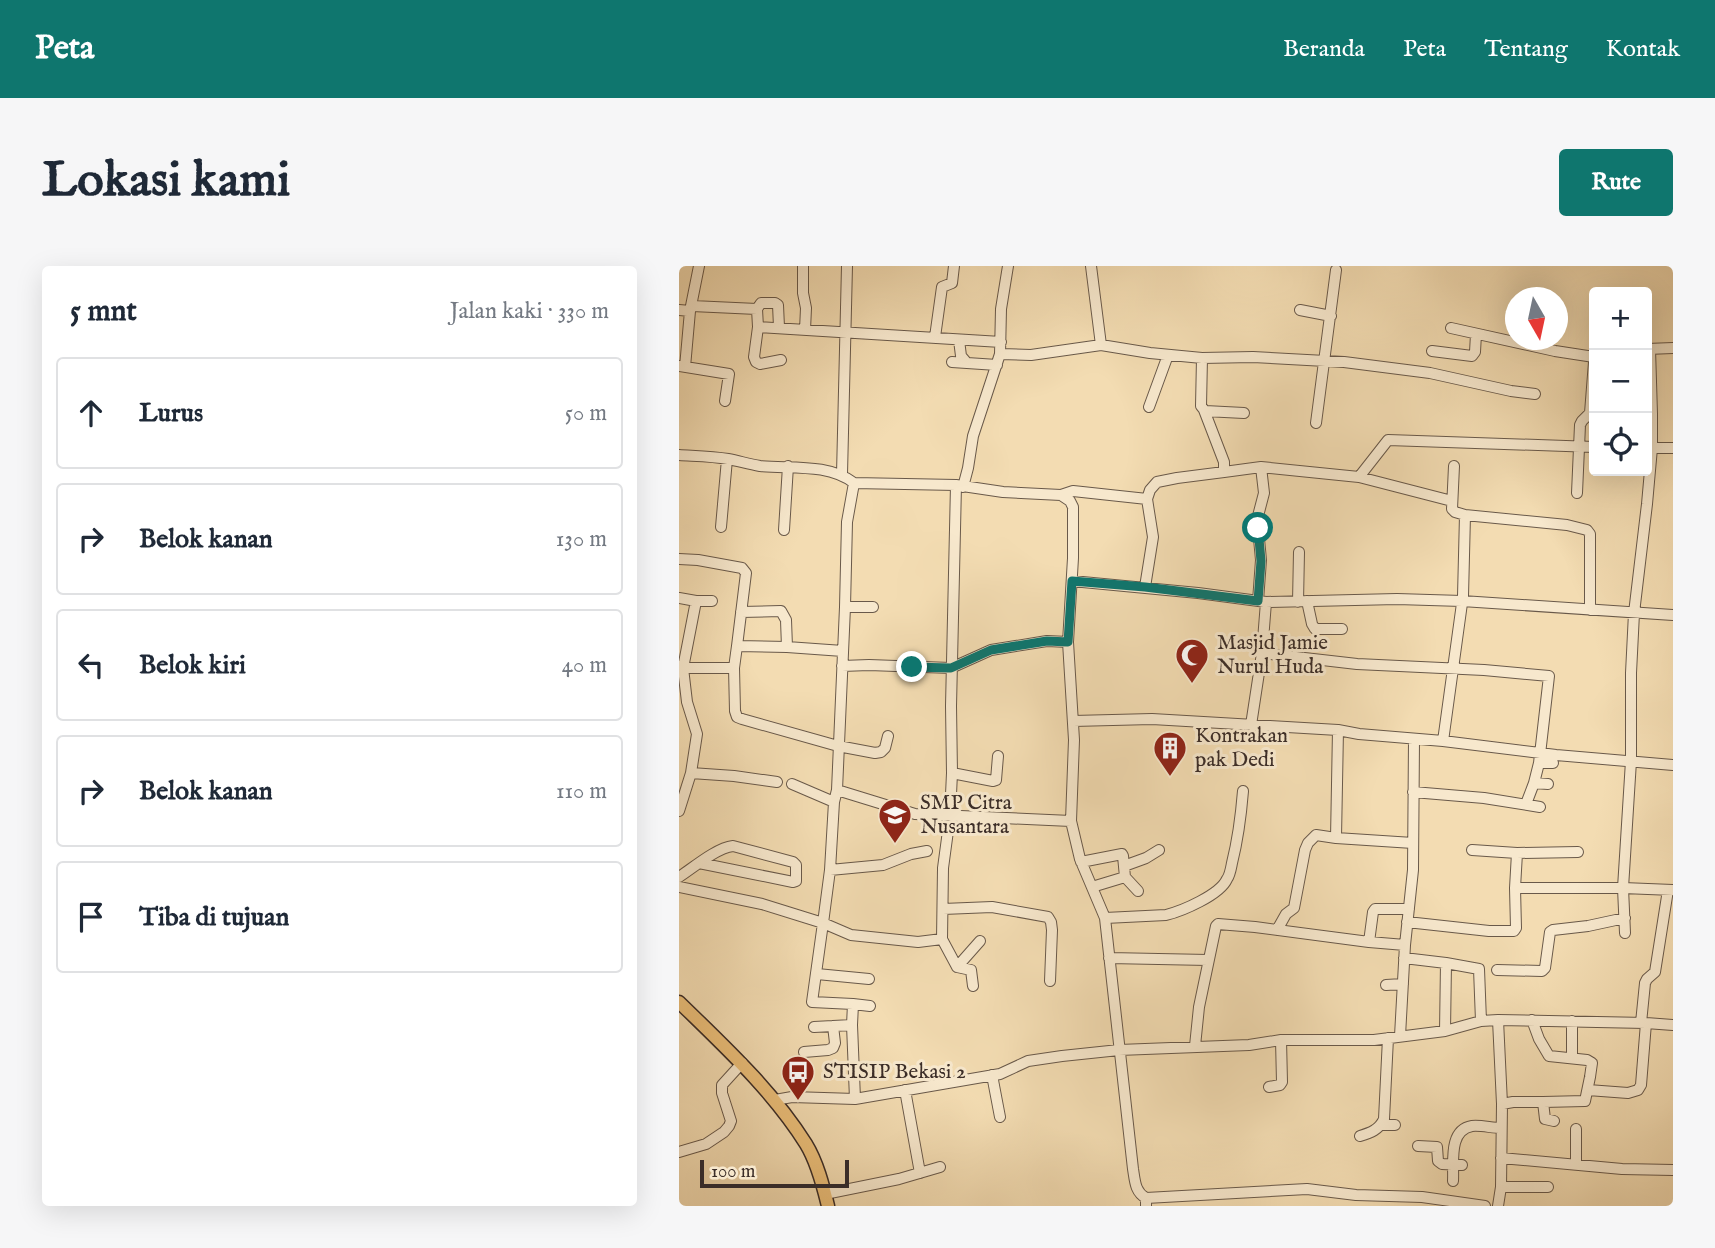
<!DOCTYPE html>
<html lang="id">
<head>
<meta charset="utf-8">
<style>
  body { margin:0; font-family:"IM FELL English",serif; background:#f6f6f7; color:#1f2937 }
  .controls { position:absolute; right:21px; top:21px; display:grid; overflow:hidden; border-radius:7px; box-shadow:0 7px 28px #0002 }
  .controls button { width:63px; height:63px; display:grid; place-items:center; padding:0; border:0; border-bottom:2px solid #e0e1e3; background:#fff; color:#1f2937; font:35px sans-serif }
  .compass { position:absolute; left:826px; top:21px; width:63px; height:63px; border-radius:50%; background:#fff; box-shadow:0 7px 28px #0002; rotate:171deg }
  .scale { position:absolute; left:21px; bottom:18px; width:149px; box-sizing:border-box; padding-left:7px; border:4px solid #3b2d28; border-top:0; font-size:19px; line-height:24px; white-space:nowrap; color:#3b2d28; -webkit-text-stroke:5px #f7e8cd; paint-order:stroke }
  .stop { position:absolute; width:21px; height:21px; margin:-16px; border:5px solid #0f766e; border-radius:50%; background:#fff }
  .stop.end { background:#0f766e; border-color:#fff; box-shadow:0 2px 7px #0008 }
  .list { margin:0; padding:0; list-style:none }
  h2 { display:flex; justify-content:space-between; align-items:center; height:91px; margin:0; padding:0 28px; font-size:30px }
  h2 small { font-size:23px; font-weight:400; color:#747a83 }
  .list li { display:grid; grid-template-columns:46px 1fr auto; gap:21px; align-items:center; box-sizing:border-box; height:112px; margin:0 14px 14px; padding:0 14px; border:2px solid #e0e1e3; border-radius:7px }
  .list b { display:block; font-size:26px; white-space:nowrap }
  .list em { font-size:23px; font-style:normal; color:#747a83 }
  .icon { flex:none; width:38px; height:38px; fill:none; stroke:currentColor; stroke-width:2; stroke-linecap:round; stroke-linejoin:round }
  .map { position:relative; flex:none; width:994px; height:940px; overflow:hidden; border-radius:7px }
  header { display:flex; align-items:center; gap:42px; box-sizing:border-box; height:98px; padding:0 35px; background:#0f766e; color:#fff }
  header strong { font-size:33px }
  nav { display:flex; gap:38px; margin-inline-start:auto; font-size:24px }
  .intro { display:flex; align-items:center; justify-content:space-between; box-sizing:border-box; height:168px; padding:0 42px }
  h1 { margin:0; font-size:49px }
  .button { padding:18px 32px; border-radius:7px; background:#0f766e; color:#fff; font-size:24px; font-weight:700 }
  main { display:flex; gap:42px; padding:0 42px }
  aside { flex:1; background:#fff; border-radius:7px; box-shadow:0 7px 28px #0002 }
  .map>svg:first-child { display:block }
  .lines { fill:none; stroke-linecap:round; stroke-linejoin:round }
  .minor-casing { stroke:#69594a; stroke-width:12 }
  .major-casing { stroke:#3b2d28; stroke-width:15 }
  .minor { stroke:#f7e8cd; stroke-width:10 }
  .major { stroke:#eabe79; stroke-width:12 }
  .route { stroke:#0f766e; stroke-width:9 }
  .labels { text-anchor:middle; dominant-baseline:central; stroke-width:6; stroke-linejoin:round; paint-order:stroke }
  .poi-label { font-size:21px; fill:#3b2d28; stroke:#f7e8cd; text-anchor:start }
</style>
</head>
<body>
<header>
<strong>Peta</strong>
<nav><a>Beranda</a><a>Peta</a><a>Tentang</a><a>Kontak</a></nav>
</header>
<div class="intro"><h1>Lokasi kami</h1><a class="button">Rute</a></div>
<main>
<aside>
<h2>5 mnt<small>Jalan kaki · 330 m</small></h2>
<ul class="list">
<li><svg class="icon" aria-label="ahead" viewBox="0 0 24 24"><path d="M12 20V5M6 11l6-6 6 6"/></svg><div><b>Lurus</b></div><em>50 m</em></li>
<li><svg class="icon" aria-label="right" viewBox="0 0 24 24"><path d="M7 20v-9h11M14 6l5 5-5 5"/></svg><div><b>Belok kanan</b></div><em>130 m</em></li>
<li><svg class="icon" aria-label="left" viewBox="0 0 24 24"><path d="M17 20v-9H6M10 6l-5 5 5 5"/></svg><div><b>Belok kiri</b></div><em>40 m</em></li>
<li><svg class="icon" aria-label="right" viewBox="0 0 24 24"><path d="M7 20v-9h11M14 6l5 5-5 5"/></svg><div><b>Belok kanan</b></div><em>110 m</em></li>
<li><svg class="icon" aria-label="arrive" viewBox="0 0 24 24"><path d="M6 21V4h12l-3 4 3 4H6"/></svg><div><b>Tiba di tujuan</b></div></li>
</ul>
</aside>
<div class="map">
<svg width="994" height="940" viewBox="0 0 994 940">
  <rect width="100%" height="100%" fill="#f3dcb2"/>
  <filter id="stains"><feTurbulence type="fractalNoise" baseFrequency=".00286" numOctaves="4"/><feColorMatrix values="0 0 0 0 .2 0 0 0 0 .09 0 0 0 0 .02 0 0 0 .5 -.17"/></filter>
  <radialGradient id="worn" r=".72"><stop offset=".6" stop-color="#630" stop-opacity="0"/><stop offset="1" stop-color="#630" stop-opacity=".3"/></radialGradient>
  <g class="lines">
    <defs>
      <path id="minor" d="M 124,0 L 124,27 L 127,42 L 126,64
        M 412,0 L 422,79
        M 13,40 L 78,43 L 79,61 L 75,91 L 77,96 L 81,98 L 102,94
        M 78,43 L 82,37 L 96,37 L 99,39 L 100,61
        M 0,44 L 11,45 L 20,0
        M 621,44 L 652,50
        M 79,61 L 322,76
        M 772,62 L 876,85 L 915,91
        M 256,71 L 263,21 L 273,17 L 275,0
        M 280,74 L 282,90 L 288,97 L 318,99
        M 968,83 L 994,82
        M 753,85 L 793,90 L 796,86 L 797,68
        M 321,88 L 352,89 L 422,79 L 471,87 L 523,92 L 574,91 L 665,96 L 751,107 L 832,125 L 856,128
        M 523,92 L 522,140 L 526,145 L 565,147
        M 273,96 L 288,97
        M 0,100 L 50,108 L 46,135
        M 6,101 L 11,45
        M 470,141 L 489,89
        M 525,144 L 545,196 L 545,206 L 582,201 L 680,211 L 709,174 L 915,181
        M 637,157 L 657,4
        M 968,182 L 994,182
        M 0,189 C 16,190 33,190 49,193 C 60,195 69,198 81,200 C 111,203 149,197 175,217
        M 163,208 L 168,0
        M 680,211 L 773,235
        M 284,221 L 289,202 L 294,170 L 321,88 L 322,43 L 329,0
        M 898,227 L 901,159 L 903,155 L 911,147 L 915,96
        M 382,229 L 394,225 L 468,233
        M 786,249 L 888,259 L 908,264 L 911,268 L 911,344
        M 42,261 L 48,193
        M 105,264 L 109,200
        M 0,293 L 19,294 L 63,302 L 67,307 L 58,380
        M 393,315 L 519,327 L 587,336 L 718,333 L 783,335 L 994,349
        M 466,321 L 474,271 L 468,233 L 471,224 L 478,216 L 498,212 L 545,206
        M 0,332 L 17,335 L 33,335
        M 579,335 L 582,294 L 579,262 L 579,250 L 585,227 L 582,201
        M 628,335 L 633,358 L 636,363 L 663,363
        M 619,336 L 620,286
        M 166,341 L 194,341
        M 62,346 L 102,345 L 107,354 L 108,381
        M 583,387 L 678,398 L 805,404 L 870,410 L 860,497 L 855,517 L 869,518
        M 0,400 L 4,402 L 55,402 L 58,380 L 108,381 L 164,385
        M 163,400 L 190,399 L 272,402 L 312,384 L 368,375 L 389,376
        M 55,402 L 56,445 L 58,451 L 63,453 L 159,480 L 196,487 L 202,486 L 206,482 L 209,470
        M 394,455 L 473,453 L 659,464 L 680,468 L 764,475 L 877,489 L 994,499
        M 572,459 L 583,387 L 587,336
        M 764,475 L 784,330 L 786,249 L 776,246 L 773,243 L 775,200
        M 860,497 L 874,497
        M 12,507 L 18,468 L 8,436 L 4,402 L 17,335
        M 273,507 L 314,515 L 317,514 L 319,490
        M 113,518 L 155,536
        M 158,524 L 236,548 L 392,555
        M 734,526 L 805,532 L 861,541
        M 847,538 L 855,517
        M 0,545 L 12,507 L 55,510 L 98,516
        M 657,572 L 734,577
        M 838,587 L 899,586
        M 402,596 L 443,588 L 444,590 L 446,611
        M 445,600 L 467,592 L 480,584
        M 151,604 L 204,599 L 232,588 L 248,585
        M 0,611 C 14,602 37,582 54,580 L 114,596 L 117,599 L 117,615 L 114,616 L 20,597
        M 0,621 L 83,638 L 144,657 L 151,604 L 155,536 L 158,524 L 166,341 L 168,256 L 175,217 L 277,219 L 324,226 L 382,229 L 391,235 L 394,241 L 394,292 L 389,376 L 395,474 L 392,555 L 401,593 L 426,652 L 454,903 C 456,915 456,926 467,932 L 467,940
        M 413,621 L 446,611 L 459,625
        M 836,622 L 944,622 L 994,624
        M 264,643 L 313,641 L 369,651 L 372,656 L 373,664 L 371,715
        M 426,652 L 487,649 C 503,645 541,629 548,613 C 551,609 552,602 553,597 C 559,573 562,550 564,525
        M 728,656 L 810,665 L 835,665 L 837,662 L 836,622 L 838,587 L 793,584
        M 598,664 L 607,648 L 615,642 L 626,584 L 629,577 L 637,569 L 657,572 L 659,464
        M 946,667 L 944,622 L 952,495 L 952,407 L 955,347 L 968,238 L 973,182 L 973,148 L 971,83
        M 263,673 L 278,701 L 292,704 L 294,720
        M 690,676 L 694,646 L 696,643 L 730,643
        M 430,692 L 529,694
        M 725,692 L 767,697
        M 278,701 L 301,675
        M 818,704 L 863,705 L 866,702 L 871,666 L 874,664 L 909,660 L 946,652
        M 138,708 L 190,713
        M 707,719 L 724,718
        M 174,738 L 133,736 L 144,657 L 172,669 L 239,676 L 263,673 L 264,602 L 271,550 L 273,507 L 272,440 L 277,219
        M 819,754 L 823,838 L 822,921
        M 853,754 L 860,773 L 870,790 L 908,794 L 913,797 L 911,811 L 906,835 L 864,836
        M 962,757 L 966,717 L 968,713 L 976,706 L 989,624
        M 173,759 L 174,738 L 191,740
        M 135,761 L 173,759 L 176,833
        M 766,765 L 767,697 L 800,703 L 802,755
        M 721,770 L 726,679 L 734,604 L 735,474
        M 516,780 L 520,741 L 537,660 L 539,658 L 576,661 L 690,676 L 726,679
        M 125,786 L 149,784 L 154,782 L 156,777 L 154,760
        M 893,792 L 893,755
        M 313,809 L 321,851
        M 590,821 L 601,819 L 603,816 L 602,774
        M 226,824 L 241,907
        M 909,824 L 949,827 L 959,824 L 962,819 L 967,757
        M 96,834 L 113,831 L 176,833 L 321,808 L 349,795 L 383,790 L 440,784 L 570,779 L 602,774 L 695,774 L 766,765 L 802,755 L 819,754 L 967,757 L 994,759
        M 823,838 L 834,836 L 864,836 L 866,853 L 875,855
        M 702,859 L 716,859
        M 681,870 C 691,867 700,864 705,853 L 709,772
        M 739,880 L 758,881 L 759,895 L 763,898 L 783,899
        M 0,886 L 27,878 L 45,866 L 50,860 L 52,855 L 43,827 L 43,819 L 63,797
        M 822,892 L 943,903 L 994,904
        M 897,899 L 897,863
        M 774,915 C 775,897 769,864 793,860 C 802,859 813,862 822,862
        M 146,928 L 220,913 L 261,901
        M 467,932 L 628,923 L 677,929 L 743,931 L 806,940
        M 819,940 L 822,921 L 869,921"/>
      <path id="major" d="M 0,736 C 46,781 93,824 127,878 C 138,896 144,919 149,940"/>
    </defs>
    <use href="#minor" class="minor-casing"/>
    <use href="#major" class="major-casing"/>
    <use href="#minor" class="minor"/>
    <use href="#major" class="major"/>
  </g>
  <g class="lines">
    <path class="route" d="M 233,401 L 272,402 L 312,384 L 368,375 L 389,376 L 393,315 L 466,321 L 579,335 L 582,295 L 579,262"/>
  </g>
  <defs>
    <symbol id="mosque-pin" viewBox="-11 -11 22 30"><path d="M0 17L-7.5 6A9.5 9.5 0 1 1 7.5 6Z" fill="#8f2418" stroke="#f7e8cd"/><path d="M3.5-4.9A6 6 0 1 0 3.5 4.9A5 5 0 1 1 3.5-4.9Z" fill="#fff"/></symbol>
    <symbol id="building-pin" viewBox="-11 -11 22 30"><path d="M0 17L-7.5 6A9.5 9.5 0 1 1 7.5 6Z" fill="#8f2418" stroke="#f7e8cd"/><path d="M-4-6H4V6H1V3H-1V6H-4ZM-2.5-4.3h1.7v1.8h-1.7ZM.8-4.3h1.7v1.8H.8ZM-2.5-1h1.7V.8h-1.7ZM.8-1h1.7V.8H.8Z" fill="#fff"/></symbol>
    <symbol id="school-pin" viewBox="-11 -11 22 30"><path d="M0 17L-7.5 6A9.5 9.5 0 1 1 7.5 6Z" fill="#8f2418" stroke="#f7e8cd"/><path d="M0-5L7-2L0 1L-7-2ZM-4 1L0 2.5L4 1V4Q0 6-4 4Z" fill="#fff"/></symbol>
    <symbol id="bus-pin" viewBox="-11 -11 22 30"><path d="M0 17L-7.5 6A9.5 9.5 0 1 1 7.5 6Z" fill="#8f2418" stroke="#f7e8cd"/><path d="M-5-6H5V4H4V6H2V4H-2V6H-4V4H-5ZM-3.5-4V0h7V-4ZM-3.5 1.2v1.5H-2V1.2ZM2 1.2v1.5H3.5V1.2Z" fill="#fff"/></symbol>
  </defs>
  <g fill-rule="evenodd">
    <use href="#mosque-pin" x="494" y="370" width="38" height="52"/>
    <use href="#building-pin" x="472" y="463" width="38" height="52"/>
    <use href="#school-pin" x="197" y="530" width="38" height="52"/>
    <use href="#bus-pin" x="100" y="787" width="38" height="52"/>
  </g>
  <g class="labels">
    <g class="poi-label">
      <text x="538" y="377">Masjid Jamie<tspan x="538" dy="24">Nurul Huda</tspan></text>
      <text x="516" y="470">Kontrakan<tspan x="516" dy="24">pak Dedi</tspan></text>
      <text x="241" y="537">SMP Citra<tspan x="241" dy="24">Nusantara</tspan></text>
      <text x="144" y="806">STISIP Bekasi 2</text>
    </g>
  </g>
  <rect width="100%" height="100%" filter="url(#stains)"/>
  <rect width="100%" height="100%" fill="url(#worn)"/>
</svg>
<div class="controls">
<button>+</button>
<button>−</button>
<button><svg class="icon" aria-label="locate" viewBox="0 0 24 24"><circle cx="12" cy="12" r="6"/><path d="M12 2v4M12 18v4M2 12h4M18 12h4"/></svg></button>
</div>
<svg class="compass" viewBox="-18 -18 36 36"><path d="M0-13l5 13h-10z" fill="#e53935"/><path d="M0 13l5-13h-10z" fill="#747a83"/></svg>
<div class="scale">100 m</div>
<div class="stop" style="left:579px;top:262px"></div>
<div class="stop end" style="left:233px;top:401px"></div>
</div>
</main>
</body>
</html>
